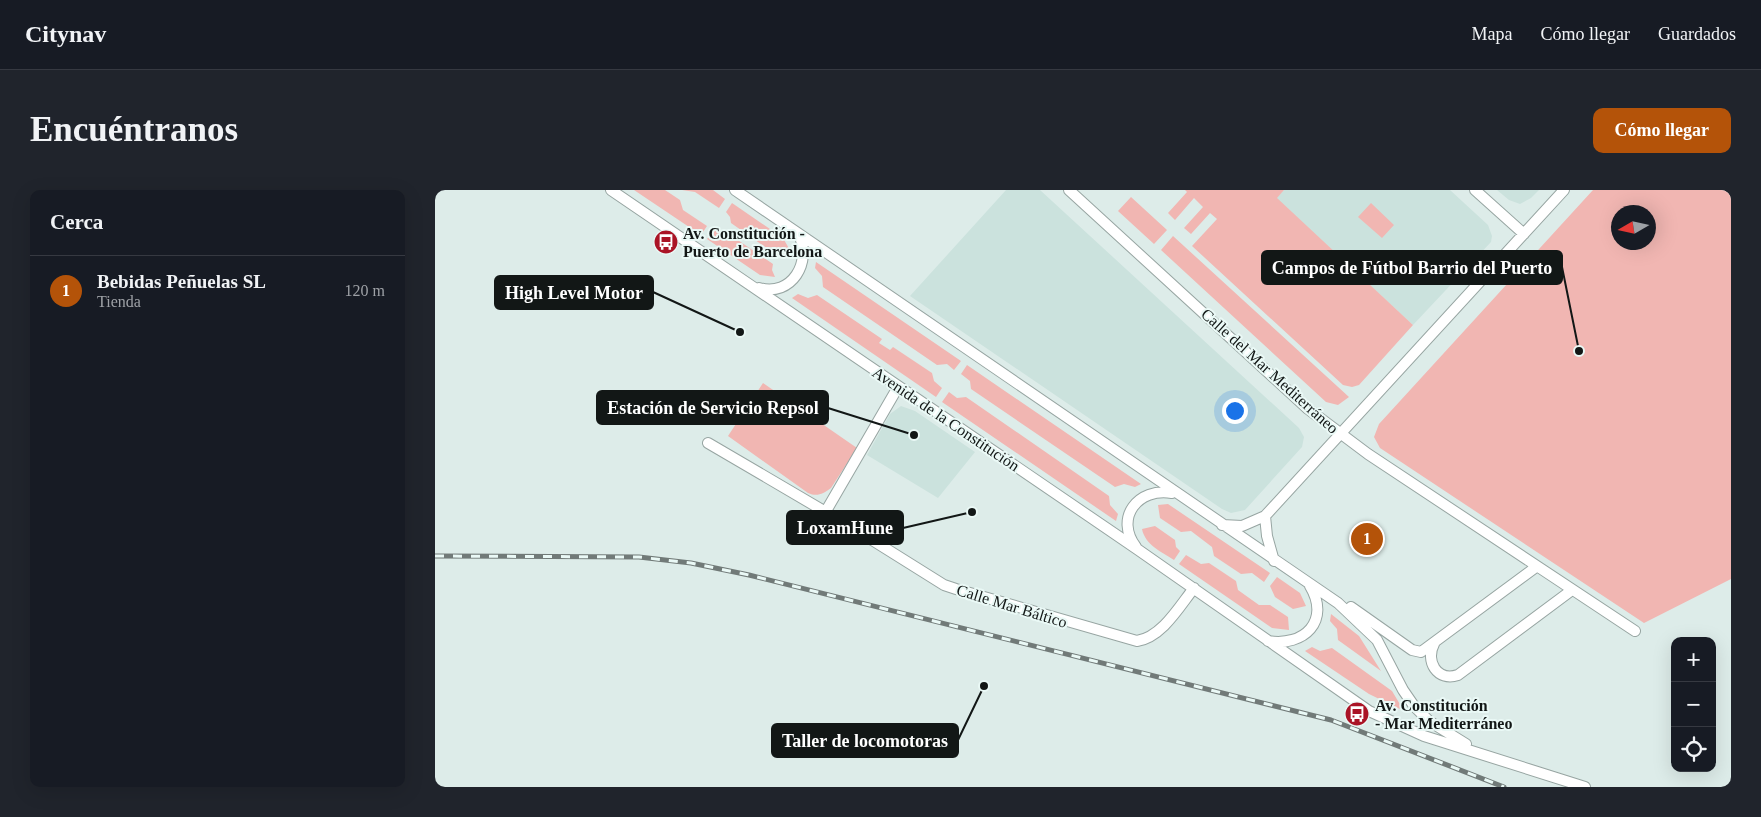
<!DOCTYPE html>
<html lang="es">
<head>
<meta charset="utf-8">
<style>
  body { margin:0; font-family:"Times New Roman",serif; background:#20242c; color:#f1f3f6 }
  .controls { position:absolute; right:15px; bottom:15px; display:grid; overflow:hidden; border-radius:10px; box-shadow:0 5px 20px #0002 }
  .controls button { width:45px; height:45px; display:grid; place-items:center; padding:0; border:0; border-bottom:1px solid #363941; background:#171b24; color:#f1f3f6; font:25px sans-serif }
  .compass { position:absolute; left:1176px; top:15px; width:45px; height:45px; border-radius:50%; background:#171b24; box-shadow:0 5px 20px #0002; rotate:261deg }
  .you { position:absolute; left:799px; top:220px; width:18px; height:18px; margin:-12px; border:4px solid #fff; border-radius:50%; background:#1a73e8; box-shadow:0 0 0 8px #1a73e833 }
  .badge { display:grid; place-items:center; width:32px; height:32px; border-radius:50%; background:#b45309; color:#fff; font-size:16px; font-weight:700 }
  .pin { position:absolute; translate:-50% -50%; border:2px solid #fff; box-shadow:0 1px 5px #0006 }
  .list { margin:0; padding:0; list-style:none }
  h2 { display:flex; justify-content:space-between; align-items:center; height:65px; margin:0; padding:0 20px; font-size:21px }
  h2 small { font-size:16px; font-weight:400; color:#9ea1a6 }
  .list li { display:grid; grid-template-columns:32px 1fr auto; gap:15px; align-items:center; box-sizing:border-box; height:70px; padding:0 20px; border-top:1px solid #363941 }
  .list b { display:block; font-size:19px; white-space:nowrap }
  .list p { margin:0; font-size:16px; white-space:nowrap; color:#9ea1a6 }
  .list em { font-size:16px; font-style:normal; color:#9ea1a6 }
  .icon { flex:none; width:28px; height:28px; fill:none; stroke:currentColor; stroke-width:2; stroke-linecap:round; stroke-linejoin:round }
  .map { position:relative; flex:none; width:1296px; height:597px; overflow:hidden; border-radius:10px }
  header { display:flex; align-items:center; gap:30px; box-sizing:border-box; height:70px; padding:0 25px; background:#171b24; border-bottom:1px solid #363941 }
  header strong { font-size:24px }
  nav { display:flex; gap:28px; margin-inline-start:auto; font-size:18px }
  .intro { display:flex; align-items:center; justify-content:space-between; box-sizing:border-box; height:120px; padding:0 30px }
  h1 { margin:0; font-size:35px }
  .button { padding:12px 22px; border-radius:10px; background:#b45309; color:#fff; font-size:18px; font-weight:700 }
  main { display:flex; gap:30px; padding:0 30px }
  aside { flex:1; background:#171b24; border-radius:10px; box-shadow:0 5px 20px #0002 }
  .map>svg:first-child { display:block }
  .built { fill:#cbe2dd }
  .green { fill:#f1b6b2; fill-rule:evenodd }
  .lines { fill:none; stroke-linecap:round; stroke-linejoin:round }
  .minor-casing { stroke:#97a5a2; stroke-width:12 }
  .minor { stroke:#fff; stroke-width:10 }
  .rail-casing { stroke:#717a78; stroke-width:5 }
  .rail { stroke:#eaf9f6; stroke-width:3; stroke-dasharray:9; stroke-linecap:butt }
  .labels { text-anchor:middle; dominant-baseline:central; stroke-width:4; stroke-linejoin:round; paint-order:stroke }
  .poi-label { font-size:16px; font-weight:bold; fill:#121716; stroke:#eaf9f6; text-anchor:start }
  .street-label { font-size:16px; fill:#121716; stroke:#eaf9f6 }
  .leader { fill:none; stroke:#121716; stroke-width:2 }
  .callout-dot { fill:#121716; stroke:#eaf9f6; stroke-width:2 }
  .callout { fill:#121716; stroke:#121716; stroke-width:2 }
  .callout-label { font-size:18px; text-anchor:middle; font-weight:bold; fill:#fff }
</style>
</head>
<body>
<header>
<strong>Citynav</strong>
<nav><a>Mapa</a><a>Cómo llegar</a><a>Guardados</a></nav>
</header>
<div class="intro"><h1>Encuéntranos</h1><a class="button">Cómo llegar</a></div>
<main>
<aside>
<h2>Cerca<small></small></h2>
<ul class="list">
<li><span class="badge">1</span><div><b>Bebidas Peñuelas SL</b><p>Tienda</p></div><em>120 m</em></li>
</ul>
</aside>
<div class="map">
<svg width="1296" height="597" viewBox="0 0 1296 597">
  <rect width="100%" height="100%" fill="#ddece9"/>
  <path class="built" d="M 571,0 L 605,0 L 864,238 L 869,247 L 867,257 L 810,320 L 796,323 L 787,319 L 475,106 Z
    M 849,0 L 1015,0 L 1053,35 L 1057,46 L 1056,52 L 978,135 L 841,8 Z
    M 1062,0 L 1104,0 L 1096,8 L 1085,14 L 1074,10 Z
    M 466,216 L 480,221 L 540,262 L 503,308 L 432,265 L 455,224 Z"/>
  <path class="green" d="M 199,0 L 230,0 L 245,10 L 248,20 L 272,36 L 266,45 Z
    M 247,0 L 278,0 L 290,9 L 284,18 L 260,2 Z
    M 750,0 L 849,0 L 842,8 L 978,135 L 924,195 L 917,197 L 908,195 L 757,56 L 782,29 L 775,23 L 756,44 L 749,38 L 768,17 L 759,8 L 740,30 L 733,23 L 752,2 Z
    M 1158,0 L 1296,0 L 1296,389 L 1209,433 L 945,258 L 939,247 L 944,234 ZM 1214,22 L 1214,52 L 1184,52 L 1184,22 Z
    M 696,7 L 732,40 L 719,54 L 683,21 Z
    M 297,13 L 348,48 L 356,62 L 343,66 L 296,33 L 295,27 L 291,22 Z
    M 936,13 L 959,35 L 947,48 L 923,27 Z
    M 279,40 L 291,42 L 338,74 L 337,80 L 340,87 L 325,85 L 272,49 Z
    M 738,46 L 914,207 L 903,215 L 891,212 L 726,60 Z
    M 381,72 L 526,171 L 519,180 L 512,174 L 502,175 L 388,97 L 387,86 L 380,78 Z
    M 363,104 L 373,108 L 382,105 L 447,149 L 444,153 L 455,160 L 458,157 L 497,183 L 499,191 L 507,198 L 501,207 L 357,108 Z
    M 532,175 L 706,294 L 700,297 L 689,294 L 680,297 L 536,199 L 535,191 L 526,184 Z
    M 328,193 L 422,258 L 396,298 C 388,304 382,307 373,303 L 293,246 Z
    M 514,202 L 522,208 L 531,207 L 674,306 L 675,315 L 683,324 L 681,331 L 507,212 Z
    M 733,314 L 835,383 L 829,392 L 817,383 L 806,384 L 779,366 L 777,357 L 756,341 L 746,342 L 725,328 L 723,315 Z
    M 720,336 L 740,350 L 741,357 L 745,361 L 739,370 C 727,362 710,355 707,339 Z
    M 751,365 L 766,374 L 774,373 L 801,391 L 803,400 L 824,415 L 835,415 L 853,427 L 854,440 L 837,438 L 744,374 Z
    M 842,387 L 865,403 L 871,416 L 858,419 L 840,407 L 835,396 Z
    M 896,424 L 924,446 L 946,481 L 903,450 L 902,439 L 895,431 Z
    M 877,457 L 885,461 L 897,458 L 957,501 L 969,521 L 934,504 L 870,461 Z"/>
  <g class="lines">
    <defs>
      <path id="minor" d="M 176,0 L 702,359 L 934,521 L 989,546 L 1150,597
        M 300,0 L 903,413 L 942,450 L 968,500 L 979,516 L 994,531 L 1031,554
        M 634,0 L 873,219 L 933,264 L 1200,441
        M 1040,0 L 1089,44
        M 324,98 C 357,107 377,72 364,45
        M 273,253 L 418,338 L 509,395 L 521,399 L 702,451 C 727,447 744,417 759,398
        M 391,321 L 463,197
        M 830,326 L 832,346 L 839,371
        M 787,335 L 807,336 L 830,326 L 1129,0
        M 701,357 C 679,328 703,297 737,303
        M 916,417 L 977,460 L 986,462 L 1101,377
        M 833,451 C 869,457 896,431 875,396
        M 999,454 C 990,471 1002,492 1023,485 L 1137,400"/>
    </defs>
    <use href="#minor" class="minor-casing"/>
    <use href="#minor" class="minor"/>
    <defs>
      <path id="rail" d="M 0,366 L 204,367 L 256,373 L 314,385 L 896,530 L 1069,597"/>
    </defs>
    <use href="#rail" class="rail-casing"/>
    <use href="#rail" class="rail"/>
  </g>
  <defs>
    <symbol id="bus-disc" viewBox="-11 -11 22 22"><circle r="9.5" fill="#aa1426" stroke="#eaf9f6"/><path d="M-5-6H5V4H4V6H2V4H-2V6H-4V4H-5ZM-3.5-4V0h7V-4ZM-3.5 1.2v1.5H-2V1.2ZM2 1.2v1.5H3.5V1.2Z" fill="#fff"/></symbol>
  </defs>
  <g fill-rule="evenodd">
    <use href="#bus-disc" x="217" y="38" width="28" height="28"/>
    <use href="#bus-disc" x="908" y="510" width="28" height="28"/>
  </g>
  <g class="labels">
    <g class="poi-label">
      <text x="248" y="43">Av. Constitución -<tspan x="248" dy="18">Puerto de Barcelona</tspan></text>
      <text x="940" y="515">Av. Constitución<tspan x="940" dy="18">- Mar Mediterráneo</tspan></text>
    </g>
    <g class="street-label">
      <text transform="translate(835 181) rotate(42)">Calle del Mar Mediterráneo</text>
      <text transform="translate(511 229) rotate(34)">Avenida de la Constitución</text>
      <text transform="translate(577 416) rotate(17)">Calle Mar Báltico</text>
    </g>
  </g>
  <path class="leader" d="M1144 161L1127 77M305 142L218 102M479 245L393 218M537 322L468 338M549 496L523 550"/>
  <g class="callout-dot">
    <circle cx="1144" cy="161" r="5"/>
    <circle cx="305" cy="142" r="5"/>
    <circle cx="479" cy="245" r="5"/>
    <circle cx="537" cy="322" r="5"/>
    <circle cx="549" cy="496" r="5"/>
  </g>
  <g class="callout">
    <rect x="827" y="61" width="300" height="33" rx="5"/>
    <rect x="60" y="86" width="158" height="33" rx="5"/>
    <rect x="162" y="201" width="231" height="33" rx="5"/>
    <rect x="352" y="321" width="116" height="33" rx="5"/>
    <rect x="337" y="534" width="186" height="33" rx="5"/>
  </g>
  <g class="callout-label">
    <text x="977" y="84">Campos de Fútbol Barrio del Puerto</text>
    <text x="139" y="109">High Level Motor</text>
    <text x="278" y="224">Estación de Servicio Repsol</text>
    <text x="410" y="344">LoxamHune</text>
    <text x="430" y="557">Taller de locomotoras</text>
  </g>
</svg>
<div class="controls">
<button>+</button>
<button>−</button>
<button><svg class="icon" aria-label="locate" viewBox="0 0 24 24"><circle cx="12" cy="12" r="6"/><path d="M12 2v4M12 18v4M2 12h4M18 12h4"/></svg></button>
</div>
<svg class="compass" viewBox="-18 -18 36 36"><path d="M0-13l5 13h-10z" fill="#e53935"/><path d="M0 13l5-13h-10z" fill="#9ea1a6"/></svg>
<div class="you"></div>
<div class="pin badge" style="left:932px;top:349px">1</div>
</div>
</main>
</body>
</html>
